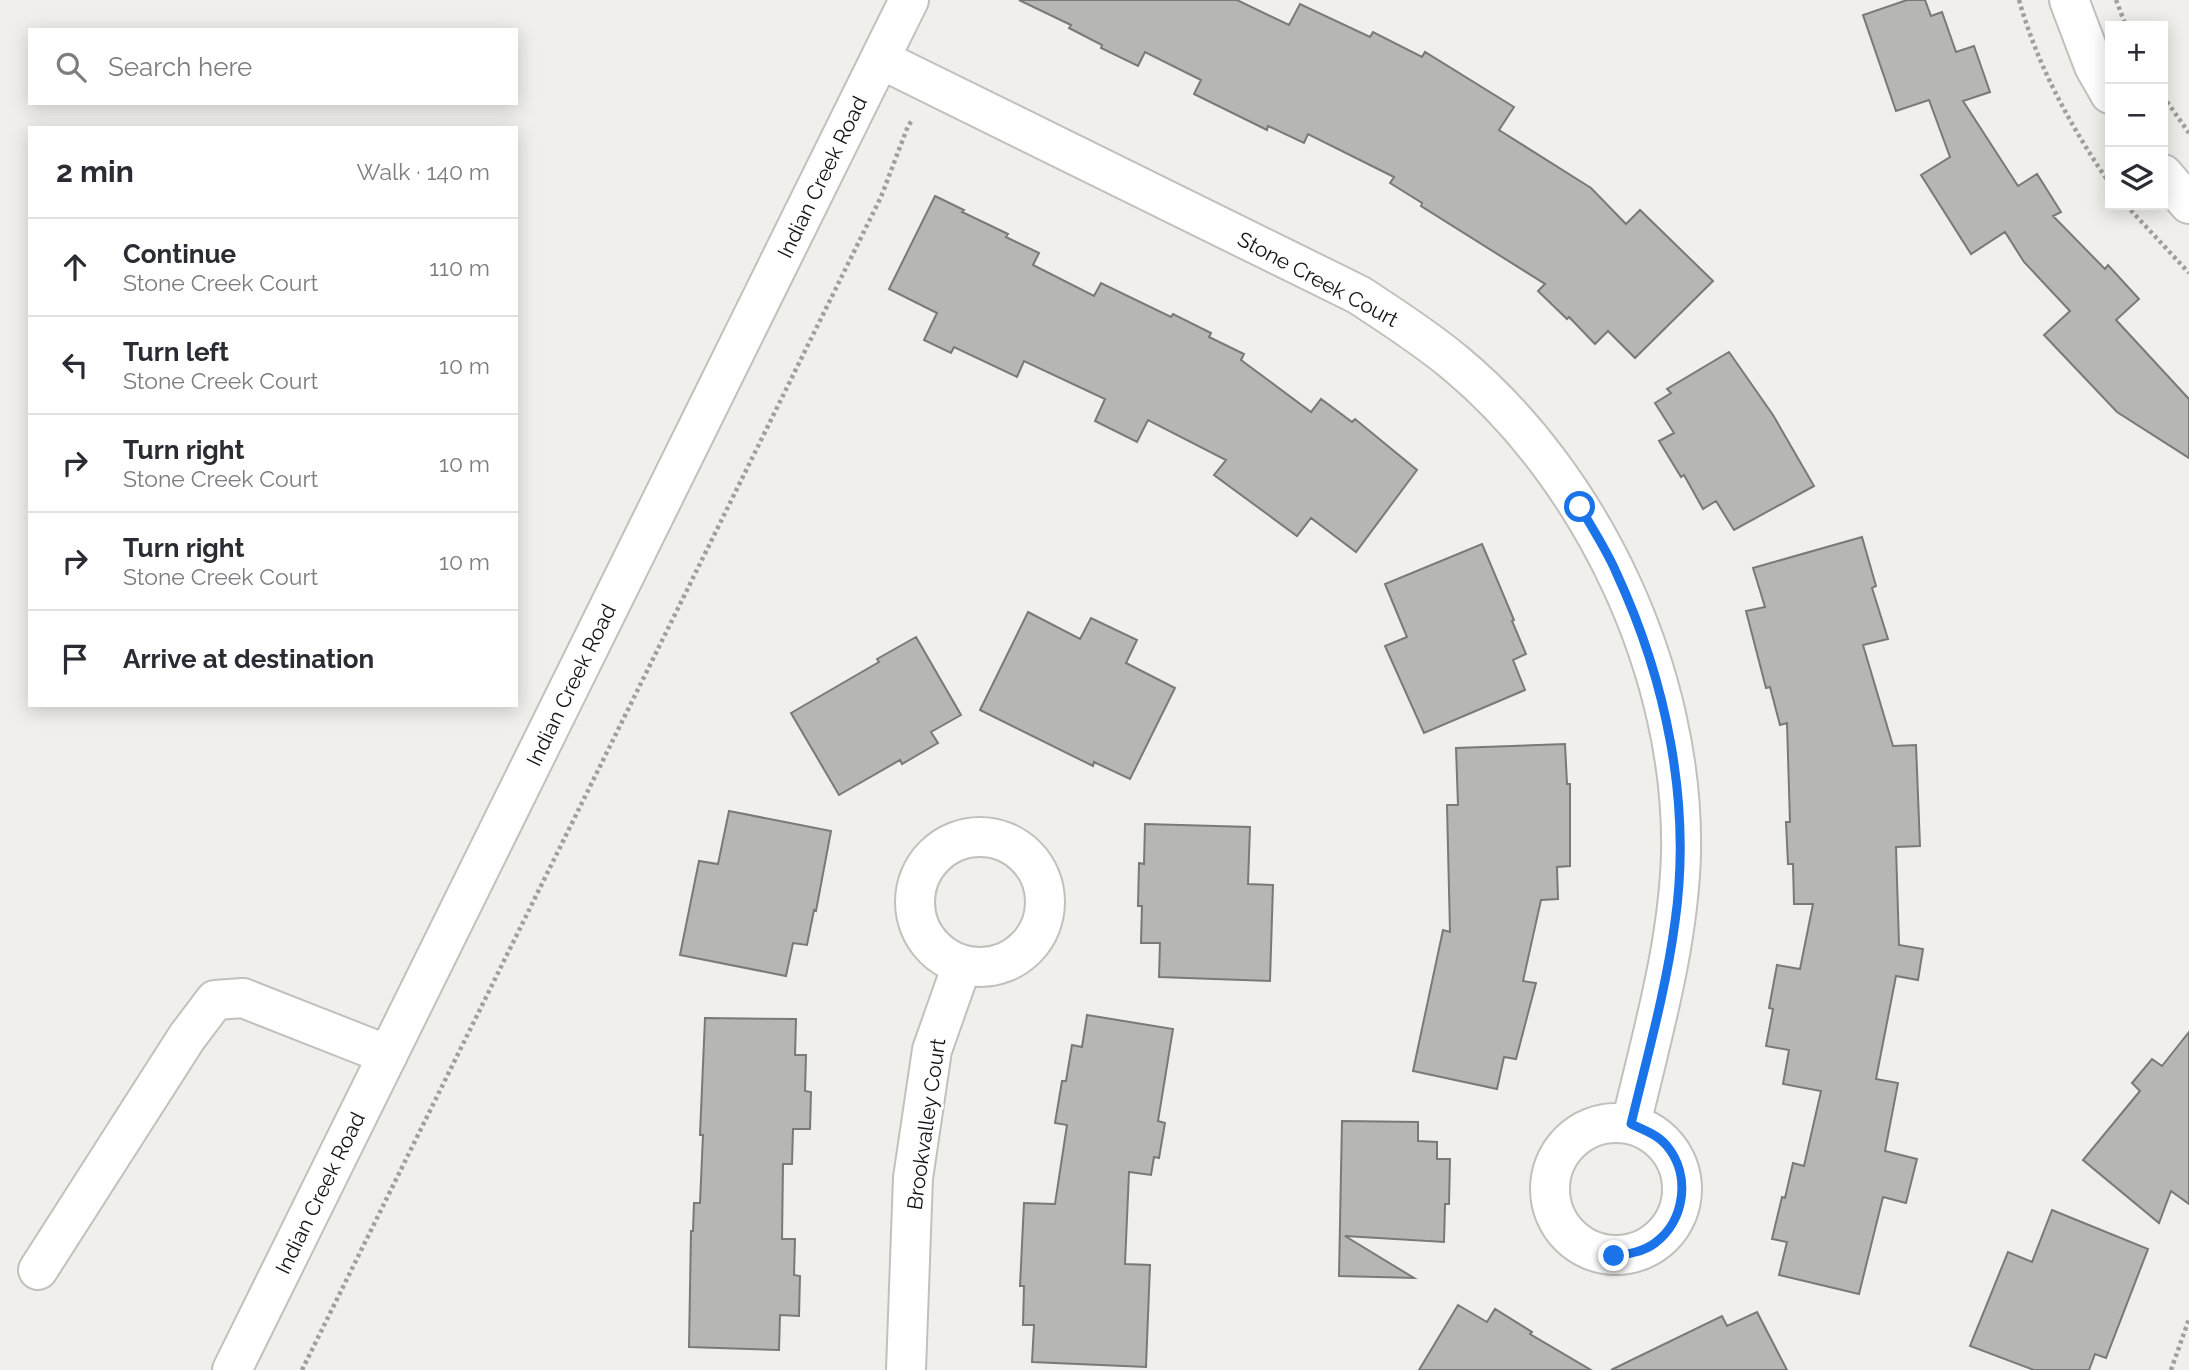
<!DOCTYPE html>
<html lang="en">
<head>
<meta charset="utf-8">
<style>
  body { margin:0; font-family:Raleway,sans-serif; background:#f2f2f3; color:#2b2b33 }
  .controls { position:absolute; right:21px; top:21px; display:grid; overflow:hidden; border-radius:0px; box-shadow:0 4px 18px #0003 }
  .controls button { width:63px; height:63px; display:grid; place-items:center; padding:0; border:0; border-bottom:2px solid #e1e1e2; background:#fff; color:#2b2b33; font:35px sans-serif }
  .stop { position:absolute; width:21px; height:21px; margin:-16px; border:5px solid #1a73e8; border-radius:50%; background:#fff }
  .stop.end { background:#1a73e8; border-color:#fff; box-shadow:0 2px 7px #0008 }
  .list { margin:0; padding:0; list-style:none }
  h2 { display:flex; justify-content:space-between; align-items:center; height:91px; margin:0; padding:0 28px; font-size:30px }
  h2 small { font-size:23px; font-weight:400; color:#7c7c81 }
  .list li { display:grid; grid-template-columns:46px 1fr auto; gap:21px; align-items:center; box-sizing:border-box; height:98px; padding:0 28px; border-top:2px solid #e1e1e2 }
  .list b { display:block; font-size:26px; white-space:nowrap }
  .list p { margin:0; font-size:23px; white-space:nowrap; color:#7c7c81 }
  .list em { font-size:23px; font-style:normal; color:#7c7c81 }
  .icon { flex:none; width:38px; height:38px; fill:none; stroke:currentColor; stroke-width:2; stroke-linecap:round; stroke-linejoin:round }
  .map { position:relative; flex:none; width:2189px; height:1370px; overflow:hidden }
  .search { position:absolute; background:#fff; box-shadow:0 4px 18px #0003; left:28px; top:28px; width:490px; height:77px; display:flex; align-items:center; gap:18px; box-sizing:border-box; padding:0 24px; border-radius:0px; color:#7c7c81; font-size:26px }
  .panel { position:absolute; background:#fff; box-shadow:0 4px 18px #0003; left:28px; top:126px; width:490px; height:581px; border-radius:0px }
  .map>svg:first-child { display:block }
  .building { fill:#b6b6b2; stroke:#797975; stroke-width:2 }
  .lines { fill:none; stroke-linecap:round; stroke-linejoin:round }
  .minor-casing { stroke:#c2c0bc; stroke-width:42 }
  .path { stroke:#a19f9c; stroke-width:4.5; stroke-dasharray:3.5 3.5; stroke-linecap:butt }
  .minor { stroke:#fff; stroke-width:38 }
  .route { stroke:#1a73e8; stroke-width:9 }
  .labels { text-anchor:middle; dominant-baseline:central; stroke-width:6; stroke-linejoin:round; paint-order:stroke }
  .street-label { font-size:21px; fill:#151413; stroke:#fff }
</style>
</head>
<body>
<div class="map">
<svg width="2189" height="1370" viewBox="0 0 2189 1370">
  <rect width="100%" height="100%" fill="#f1efeb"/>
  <path class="building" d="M 1019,0 L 1237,0 L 1289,25 L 1300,4 L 1370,37 L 1373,32 L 1422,57 L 1425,52 L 1514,107 L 1499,130 L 1591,188 L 1626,224 L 1640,210 L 1713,281 L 1635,358 L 1608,331 L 1595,344 L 1569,317 L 1567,319 L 1538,291 L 1545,284 L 1421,206 L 1422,203 L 1390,183 L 1394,177 L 1308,134 L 1304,143 L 1268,126 L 1267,130 L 1194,94 L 1201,80 L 1145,52 L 1138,66 L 1101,48 L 1102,45 L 1069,28 L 1071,25 Z
    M 1907,0 L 1925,0 L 1931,16 L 1942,12 L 1956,52 L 1974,46 L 1990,92 L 1963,101 L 2018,186 L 2037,174 L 2061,212 L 2053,216 L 2105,269 L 2108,265 L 2139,299 L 2116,320 L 2189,399 L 2189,458 L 2117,412 L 2044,335 L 2070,311 L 2024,262 L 2005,232 L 1971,254 L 1921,175 L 1950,157 L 1929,100 L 1896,111 L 1863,15 Z
    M 935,196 L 964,210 L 962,212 L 1008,234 L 1006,237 L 1039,253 L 1033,265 L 1094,296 L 1101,283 L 1171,317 L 1173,314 L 1211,333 L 1209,337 L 1244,354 L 1241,360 L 1311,412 L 1321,399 L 1352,422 L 1355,419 L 1417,470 L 1356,552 L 1311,518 L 1297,536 L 1214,475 L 1226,460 L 1148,420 L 1137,442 L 1095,421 L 1105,399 L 1024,361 L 1017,377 L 954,347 L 951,353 L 924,340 L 937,313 L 889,289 Z
    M 1729,352 L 1773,415 L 1814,486 L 1734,530 L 1716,501 L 1703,509 L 1684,475 L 1681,477 L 1659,441 L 1674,433 L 1655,403 L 1671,393 L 1667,389 Z
    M 1862,537 L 1876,586 L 1872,588 L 1888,639 L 1863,645 L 1893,746 L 1916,745 L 1920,846 L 1896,847 L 1899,945 L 1923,949 L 1918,980 L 1896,976 L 1876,1079 L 1898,1083 L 1885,1151 L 1917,1159 L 1906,1203 L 1883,1197 L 1859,1294 L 1779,1275 L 1787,1242 L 1772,1239 L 1782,1197 L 1785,1198 L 1793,1163 L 1804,1166 L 1821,1091 L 1783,1084 L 1789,1050 L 1766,1046 L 1773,1009 L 1769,1008 L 1777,965 L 1800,969 L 1813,904 L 1794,904 L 1793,864 L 1788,864 L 1786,822 L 1790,822 L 1787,723 L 1780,725 L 1770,687 L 1766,688 L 1746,611 L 1765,607 L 1753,568 Z
    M 1482,544 L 1514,620 L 1512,621 L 1526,654 L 1513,660 L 1525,690 L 1424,733 L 1385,646 L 1407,637 L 1385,584 Z
    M 1028,612 L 1080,639 L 1091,618 L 1137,640 L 1126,663 L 1175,688 L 1130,779 L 1094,762 L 1093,766 L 980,710 Z
    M 916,637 L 961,715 L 931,732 L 938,743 L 902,764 L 900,760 L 839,795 L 791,713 L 879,662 L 877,659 Z
    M 1565,744 L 1567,784 L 1570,784 L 1570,866 L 1557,867 L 1558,899 L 1541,900 L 1523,981 L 1536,983 L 1516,1059 L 1504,1057 L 1497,1089 L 1413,1071 L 1443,930 L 1450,932 L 1447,805 L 1458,805 L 1456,748 Z
    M 729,811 L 831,831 L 816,911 L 814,910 L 807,945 L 793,943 L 786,976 L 680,955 L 699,861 L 718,864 Z
    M 1145,824 L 1250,827 L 1248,884 L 1273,885 L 1270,981 L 1159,977 L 1160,943 L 1141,943 L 1142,906 L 1138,906 L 1139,863 L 1144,864 Z
    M 1087,1015 L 1173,1029 L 1158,1121 L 1165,1123 L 1159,1158 L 1154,1157 L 1151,1175 L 1129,1172 L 1125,1264 L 1150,1265 L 1146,1367 L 1032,1362 L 1034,1325 L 1023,1325 L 1024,1286 L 1020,1286 L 1024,1203 L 1055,1204 L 1067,1125 L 1055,1123 L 1062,1081 L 1066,1081 L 1072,1045 L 1082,1047 Z
    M 705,1018 L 796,1019 L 795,1055 L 806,1055 L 805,1091 L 811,1092 L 810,1129 L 793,1129 L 792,1164 L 783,1164 L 782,1239 L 795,1239 L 794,1275 L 800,1276 L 799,1316 L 780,1315 L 779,1350 L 689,1347 L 691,1231 L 693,1231 L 694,1203 L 700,1203 L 703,1135 L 700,1135 Z
    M 2189,1032 L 2189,1204 L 2171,1191 L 2159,1223 L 2083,1160 L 2140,1091 L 2132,1083 L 2152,1059 L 2162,1066 Z
    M 1342,1121 L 1418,1122 L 1418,1141 L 1437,1142 L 1437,1159 L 1450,1159 L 1449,1204 L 1445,1204 L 1444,1242 L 1345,1236 L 1414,1278 L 1339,1276 Z
    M 2052,1210 L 2148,1249 L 2106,1358 L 2095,1354 L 2089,1370 L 2034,1370 L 1970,1346 L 2008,1252 L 2032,1262 Z
    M 1458,1305 L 1487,1322 L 1495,1309 L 1532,1332 L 1530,1334 L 1591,1370 L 1419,1370 Z
    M 1757,1312 L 1787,1370 L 1611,1370 L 1722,1316 L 1727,1326 Z"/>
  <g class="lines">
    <defs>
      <path id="minor" d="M 2069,0 L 2094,66 L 2110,94
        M 880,59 L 1359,295 C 1391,316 1424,337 1454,362 C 1593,477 1685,674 1681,855 C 1678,947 1652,1035 1631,1124
        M 2163,174 L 2189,204
        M915 902a65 65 0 1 1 130 0a65 65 0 1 1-130 0Z
        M1550 1189a66 66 0 1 1 132 0a66 66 0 1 1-132 0Z
        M 38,1270 L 187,1037 L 215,1000 L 243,998 L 388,1055
        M 232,1370 L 909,0
        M 906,1370 L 913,1178 L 932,1050 L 962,965"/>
    </defs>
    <use href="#minor" class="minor-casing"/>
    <path class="path" d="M 2019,0 C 2038,67 2071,127 2110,184
      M 2116,0 L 2126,26
      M 2163,96 L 2189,133
      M 2126,205 L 2189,273
      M 302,1370 L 881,197 L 908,126 L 913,119
      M 2171,1370 L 2189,1319"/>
    <use href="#minor" class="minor"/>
  </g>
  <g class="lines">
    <path class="route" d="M 1580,507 C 1592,528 1606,549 1616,572 C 1666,680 1692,803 1675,922 C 1666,990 1647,1057 1631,1124 C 1644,1130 1658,1135 1667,1146 C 1691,1175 1685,1221 1655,1243 C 1643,1252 1628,1254 1614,1256"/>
  </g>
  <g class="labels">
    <g class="street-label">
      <text transform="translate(822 177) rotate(-64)">Indian Creek Road</text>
      <text transform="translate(1318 279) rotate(28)">Stone Creek Court</text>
      <text transform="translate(571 685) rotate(-64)">Indian Creek Road</text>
      <text transform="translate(926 1124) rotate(-82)">Brookvalley Court</text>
      <text transform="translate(320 1193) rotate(-64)">Indian Creek Road</text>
    </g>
  </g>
</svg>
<div class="controls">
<button>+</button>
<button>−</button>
<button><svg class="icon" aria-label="layers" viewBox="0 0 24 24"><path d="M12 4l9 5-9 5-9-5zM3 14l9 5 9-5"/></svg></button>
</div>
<div class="stop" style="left:1580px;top:507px"></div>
<div class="stop end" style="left:1614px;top:1256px"></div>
<div class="search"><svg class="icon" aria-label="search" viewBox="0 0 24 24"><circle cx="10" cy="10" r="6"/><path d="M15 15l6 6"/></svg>Search here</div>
<section class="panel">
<h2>2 min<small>Walk · 140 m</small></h2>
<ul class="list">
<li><svg class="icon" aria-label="ahead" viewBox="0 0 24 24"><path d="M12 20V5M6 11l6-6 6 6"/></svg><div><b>Continue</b><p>Stone Creek Court</p></div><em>110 m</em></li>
<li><svg class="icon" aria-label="left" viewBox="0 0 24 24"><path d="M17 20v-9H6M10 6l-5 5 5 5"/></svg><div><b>Turn left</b><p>Stone Creek Court</p></div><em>10 m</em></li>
<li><svg class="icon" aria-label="right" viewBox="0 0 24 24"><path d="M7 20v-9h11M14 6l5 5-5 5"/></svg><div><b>Turn right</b><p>Stone Creek Court</p></div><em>10 m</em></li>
<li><svg class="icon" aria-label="right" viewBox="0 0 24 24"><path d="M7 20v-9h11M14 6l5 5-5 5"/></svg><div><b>Turn right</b><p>Stone Creek Court</p></div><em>10 m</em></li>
<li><svg class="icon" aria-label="arrive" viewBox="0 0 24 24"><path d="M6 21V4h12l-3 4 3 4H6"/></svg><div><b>Arrive at destination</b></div></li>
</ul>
</section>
</div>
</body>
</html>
